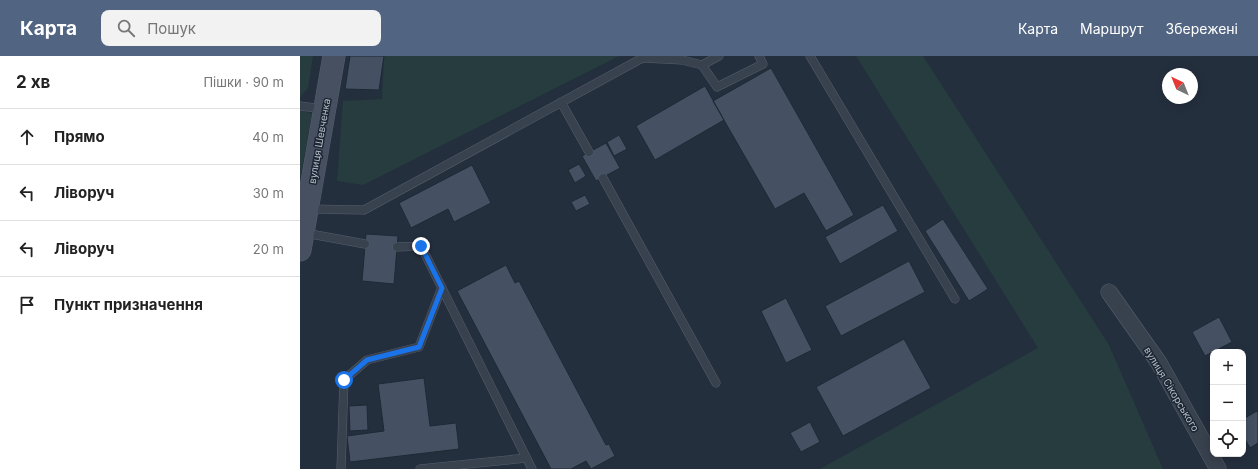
<!DOCTYPE html>
<html lang="uk">
<head>
<meta charset="utf-8">
<style>
  body { margin:0; font-family:Inter,sans-serif; background:#f2f2f2; color:#222 }
  .controls { position:absolute; right:12px; bottom:12px; display:grid; overflow:hidden; border-radius:8px; box-shadow:0 2px 10px #0003 }
  .controls button { width:36px; height:36px; display:grid; place-items:center; padding:0; border:0; border-bottom:1px solid #e0e0e0; background:#fff; color:#222; font:20px sans-serif }
  .compass { position:absolute; left:862px; top:12px; width:36px; height:36px; border-radius:50%; background:#fff; box-shadow:0 2px 10px #0003; rotate:317deg }
  .stop { position:absolute; width:12px; height:12px; margin:-9px; border:3px solid #1a73e8; border-radius:50%; background:#fff }
  .stop.end { background:#1a73e8; border-color:#fff; box-shadow:0 1px 4px #0008 }
  .list { margin:0; padding:0; list-style:none }
  h2 { display:flex; justify-content:space-between; align-items:center; height:52px; margin:0; padding:0 16px; font-size:17px }
  h2 small { font-size:13px; font-weight:400; color:#767676 }
  .list li { display:grid; grid-template-columns:26px 1fr auto; gap:12px; align-items:center; box-sizing:border-box; height:56px; padding:0 16px; border-top:1px solid #e0e0e0 }
  .list b { display:block; font-size:15px; white-space:nowrap }
  .list em { font-size:13px; font-style:normal; color:#767676 }
  .icon { flex:none; width:22px; height:22px; fill:none; stroke:currentColor; stroke-width:2; stroke-linecap:round; stroke-linejoin:round }
  .map { position:relative; flex:none; width:958px; height:413px; overflow:hidden }
  header { display:flex; align-items:center; gap:24px; box-sizing:border-box; height:56px; padding:0 20px; background:#516482; color:#fff }
  header strong { font-size:19px }
  nav { display:flex; gap:22px; margin-inline-start:auto; font-size:14px }
  .search { width:280px; height:36px; background:#f2f2f2; display:flex; align-items:center; gap:10px; box-sizing:border-box; padding:0 14px; border-radius:8px; color:#767676; font-size:15px }
  main { display:flex }
  aside { flex:1; background:#fff }
  .map>svg:first-child { display:block }
  .green { fill:#263c3f }
  .building { fill:#455162; stroke:#1f2835 }
  .lines { fill:none; stroke-linecap:round; stroke-linejoin:round }
  .lane-casing { stroke:#565f6c; stroke-width:9 }
  .street-casing { stroke:#565f6c; stroke-width:17 }
  .secondary-casing { stroke:#565f6c; stroke-width:23 }
  .lane { stroke:#38414e; stroke-width:8 }
  .street { stroke:#38414e; stroke-width:16 }
  .secondary { stroke:#465061; stroke-width:22 }
  .route { stroke:#1a73e8; stroke-width:5 }
  .labels { text-anchor:middle; dominant-baseline:central; stroke-width:3; stroke-linejoin:round; paint-order:stroke }
  .street-label { font-size:10px; fill:#b4bcc9; stroke:#1d2633 }
</style>
</head>
<body>
<header>
<strong>Карта</strong>
<div class="search"><svg class="icon" aria-label="search" viewBox="0 0 24 24"><circle cx="10" cy="10" r="6"/><path d="M15 15l6 6"/></svg>Пошук</div>
<nav><a>Карта</a><a>Маршрут</a><a>Збережені</a></nav>
</header>
<main>
<aside>
<h2>2 хв<small>Пішки · 90 m</small></h2>
<ul class="list">
<li><svg class="icon" aria-label="ahead" viewBox="0 0 24 24"><path d="M12 20V5M6 11l6-6 6 6"/></svg><div><b>Прямо</b></div><em>40 m</em></li>
<li><svg class="icon" aria-label="left" viewBox="0 0 24 24"><path d="M17 20v-9H6M10 6l-5 5 5 5"/></svg><div><b>Ліворуч</b></div><em>30 m</em></li>
<li><svg class="icon" aria-label="left" viewBox="0 0 24 24"><path d="M17 20v-9H6M10 6l-5 5 5 5"/></svg><div><b>Ліворуч</b></div><em>20 m</em></li>
<li><svg class="icon" aria-label="arrive" viewBox="0 0 24 24"><path d="M6 21V4h12l-3 4 3 4H6"/></svg><div><b>Пункт призначення</b></div></li>
</ul>
</aside>
<div class="map">
<svg width="958" height="413" viewBox="0 0 958 413">
  <rect width="100%" height="100%" fill="#242f3e"/>
  <path class="green" d="M 0,0 L 13,0 L 8,32 L 0,41 Z
    M 84,0 L 319,0 L 63,129 L 37,125 L 43,45 L 82,43 Z
    M 556,0 L 623,0 L 809,289 L 863,413 L 520,413 L 738,292 Z
    M 0,54 L 12,58 L 0,122 Z"/>
  <path class="building" d="M 50,0 L 84,0 L 79,34 L 45,33 Z
    M 471,12 L 554,159 L 526,175 L 504,137 L 475,153 L 413,45 Z
    M 405,30 L 424,64 L 355,104 L 336,70 Z
    M 319,79 L 327,93 L 314,100 L 307,86 Z
    M 306,87 L 320,112 L 296,125 L 282,100 Z
    M 279,108 L 286,120 L 275,127 L 268,114 Z
    M 172,109 L 191,147 L 154,166 L 148,153 L 111,172 L 99,147 Z
    M 285,139 L 290,148 L 276,155 L 271,146 Z
    M 583,149 L 598,175 L 540,208 L 525,181 Z
    M 643,163 L 688,233 L 669,245 L 625,175 Z
    M 66,178 L 98,180 L 94,228 L 62,225 Z
    M 609,205 L 625,236 L 541,280 L 525,250 Z
    M 206,209 L 215,227 L 219,225 L 306,389 L 309,388 L 315,400 L 291,413 L 286,405 L 271,413 L 251,413 L 157,235 Z
    M 486,242 L 512,294 L 486,307 L 461,255 Z
    M 919,261 L 932,286 L 905,300 L 892,276 Z
    M 604,283 L 631,332 L 543,380 L 516,331 Z
    M 124,322 L 130,370 L 156,367 L 159,393 L 50,406 L 47,380 L 84,375 L 78,328 Z
    M 67,349 L 68,374 L 50,375 L 49,350 Z
    M 957,355 L 958,357 L 958,387 L 950,392 L 943,380 L 943,363 Z
    M 510,366 L 520,386 L 501,396 L 490,377 Z"/>
  <g class="lines">
    <defs>
      <path id="lane" d="M 510,0 L 655,243
        M 343,2 L 382,4 L 402,9 L 419,0
        M 402,9 L 417,31 L 463,8 L 459,0
        M 261,46 L 289,96
        M 0,50 L 23,53
        M 303,122 L 416,327
        M 8,153 L 64,154 L 346,0
        M 5,177 L 65,188
        M 97,191 L 121,190 L 232,413
        M 41,413 L 44,324 L 67,304 L 119,291 L 142,231
        M 120,413 L 226,402"/>
      <path id="street" d="M 809,236 L 859,307 L 918,413"/>
      <path id="secondary" d="M 0,194 L 34,0"/>
    </defs>
    <use href="#lane" class="lane-casing"/>
    <use href="#street" class="street-casing"/>
    <use href="#secondary" class="secondary-casing"/>
    <use href="#lane" class="lane"/>
    <use href="#street" class="street"/>
    <use href="#secondary" class="secondary"/>
  </g>
  <g class="lines">
    <path class="route" d="M 44,324 L 67,304 L 119,291 L 142,232 L 121,190"/>
  </g>
  <g class="labels">
    <g class="street-label">
      <text transform="translate(19 85) rotate(-80)">вулиця Шевченка</text>
      <text transform="translate(872 333) rotate(59)">вулиця Сікорського</text>
    </g>
  </g>
</svg>
<div class="controls">
<button>+</button>
<button>−</button>
<button><svg class="icon" aria-label="locate" viewBox="0 0 24 24"><circle cx="12" cy="12" r="6"/><path d="M12 2v4M12 18v4M2 12h4M18 12h4"/></svg></button>
</div>
<svg class="compass" viewBox="-18 -18 36 36"><path d="M0-13l5 13h-10z" fill="#e53935"/><path d="M0 13l5-13h-10z" fill="#767676"/></svg>
<div class="stop" style="left:44px;top:324px"></div>
<div class="stop end" style="left:121px;top:190px"></div>
</div>
</main>
</body>
</html>
